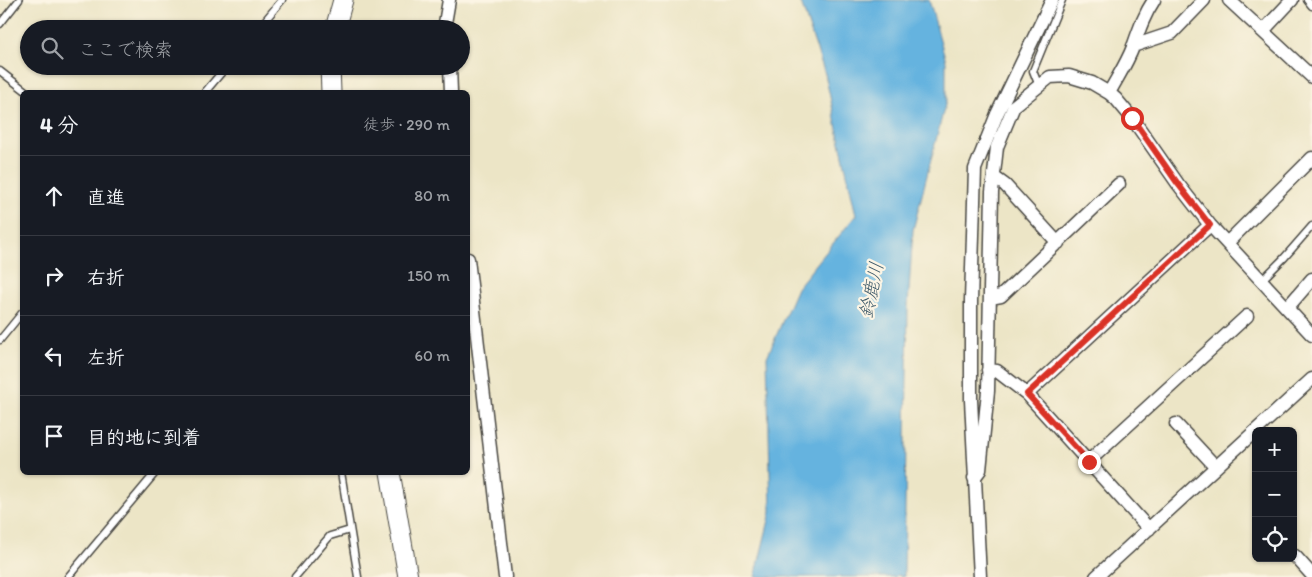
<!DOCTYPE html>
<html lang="ja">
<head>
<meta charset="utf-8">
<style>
  body { margin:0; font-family:Itim,"Klee One",sans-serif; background:#20242c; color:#f1f3f6 }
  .controls { position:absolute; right:15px; bottom:15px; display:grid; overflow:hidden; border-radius:8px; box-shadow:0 1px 4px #0004 }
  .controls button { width:45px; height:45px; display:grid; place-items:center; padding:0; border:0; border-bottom:1px solid #363941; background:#171b24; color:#f1f3f6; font:25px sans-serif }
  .stop { position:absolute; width:15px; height:15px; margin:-11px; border:4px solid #d93025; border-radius:50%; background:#fff }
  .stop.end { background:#d93025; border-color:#fff; box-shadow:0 1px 5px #0008 }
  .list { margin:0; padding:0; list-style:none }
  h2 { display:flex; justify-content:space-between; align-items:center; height:65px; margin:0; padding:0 20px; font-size:21px }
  h2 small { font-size:16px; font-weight:400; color:#9ea1a6 }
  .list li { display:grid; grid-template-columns:32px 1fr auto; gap:15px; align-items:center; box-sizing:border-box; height:80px; padding:0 20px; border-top:1px solid #363941 }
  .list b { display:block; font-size:19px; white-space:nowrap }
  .list em { font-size:16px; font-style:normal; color:#9ea1a6 }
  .icon { flex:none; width:28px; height:28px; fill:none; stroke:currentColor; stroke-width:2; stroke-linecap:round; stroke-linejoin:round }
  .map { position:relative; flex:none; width:1312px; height:577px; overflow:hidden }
  .search { position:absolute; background:#171b24; box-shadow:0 1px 4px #0004; left:20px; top:20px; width:450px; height:55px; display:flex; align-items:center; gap:12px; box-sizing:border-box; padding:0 18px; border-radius:28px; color:#9ea1a6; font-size:19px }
  .panel { position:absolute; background:#171b24; box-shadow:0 1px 4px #0004; left:20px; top:90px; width:450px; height:385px; border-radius:8px }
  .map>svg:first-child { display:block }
  .water { fill:#65b3df; stroke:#486f85 }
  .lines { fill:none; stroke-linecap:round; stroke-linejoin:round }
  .lane-casing { stroke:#484742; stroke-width:9 }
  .street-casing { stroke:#484742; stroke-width:15 }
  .secondary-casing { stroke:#484742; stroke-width:21 }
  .lane { stroke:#fff; stroke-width:6 }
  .street { stroke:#fff; stroke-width:12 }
  .secondary { stroke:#fff; stroke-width:19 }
  .route { stroke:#d93025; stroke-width:6 }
  .labels { text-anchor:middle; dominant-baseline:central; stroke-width:4.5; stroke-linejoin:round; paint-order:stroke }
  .water-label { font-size:19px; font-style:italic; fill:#3f5b6a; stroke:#fcf5e5 }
</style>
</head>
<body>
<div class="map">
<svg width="1312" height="577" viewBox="0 0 1312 577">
  <rect width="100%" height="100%" fill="#fcf5e5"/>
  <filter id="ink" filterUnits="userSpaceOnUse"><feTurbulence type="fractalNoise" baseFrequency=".02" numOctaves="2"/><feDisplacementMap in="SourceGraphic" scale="10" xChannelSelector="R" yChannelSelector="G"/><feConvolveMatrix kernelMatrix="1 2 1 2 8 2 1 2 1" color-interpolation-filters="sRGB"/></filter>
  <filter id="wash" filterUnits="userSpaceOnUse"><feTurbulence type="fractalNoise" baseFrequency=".0096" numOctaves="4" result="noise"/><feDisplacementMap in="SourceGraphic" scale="20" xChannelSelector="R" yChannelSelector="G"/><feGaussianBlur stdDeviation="1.12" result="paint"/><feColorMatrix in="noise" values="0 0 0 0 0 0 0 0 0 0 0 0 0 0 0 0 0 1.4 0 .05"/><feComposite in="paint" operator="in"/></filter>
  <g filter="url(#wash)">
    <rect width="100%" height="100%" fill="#ece5c6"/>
    <path class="water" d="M 800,0 L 929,0 L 946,61 L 946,101 L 913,230 L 908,305 L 904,577 L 897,575 L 895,577 L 755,577 L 771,512 L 767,357 L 797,288 L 856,215 L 825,74 Z"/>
  </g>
  <g filter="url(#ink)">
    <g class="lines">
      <defs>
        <path id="lane" d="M 1307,0 L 1312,6
          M 0,24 L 19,0
          M 258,29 L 282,0
          M 0,71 L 27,92
          M 1039,86 L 1033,71 L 1062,0
          M 205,92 L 227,66
          M 1262,280 L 1284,258 L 1312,226
          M 0,340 L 22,313
          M 341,472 L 358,577
          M 68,577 L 156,472
          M 295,577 L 330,536 L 350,530"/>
        <path id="street" d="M 1229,0 L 1312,77
          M 444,29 L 449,0
          M 1263,31 L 1292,0
          M 1133,46 L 1172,33 L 1204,0
          M 450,66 L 451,92
          M 1109,93 C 1117,78 1127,63 1133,47 C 1139,30 1144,15 1154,0
          M 994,177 L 1005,185 L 1058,243
          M 1227,243 L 1312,158
          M 468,259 L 505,577
          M 990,298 L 1001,296 L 1119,184
          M 1287,308 L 1312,279
          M 988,370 L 997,371 L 1027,394 L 1149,529
          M 1027,394 L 1210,225
          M 1176,424 L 1216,467
          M 1089,461 L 1247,316
          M 974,478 L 980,470 L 988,391 L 992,192 L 997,147 L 1014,106 L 1050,77 L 1069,76 L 1092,83 L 1109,93 L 1116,99 L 1132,118 L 1178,184 L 1210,225 L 1312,335
          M 1295,556 L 1312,575
          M 980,577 L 971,400 L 971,301 L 975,169 L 997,114 L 1052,0
          M 1096,577 L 1312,379"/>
        <path id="secondary" d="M 335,29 L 343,0
          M 330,66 L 331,92
          M 390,472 L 408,577"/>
      </defs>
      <use href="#lane" class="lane-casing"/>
      <use href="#street" class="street-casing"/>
      <use href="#secondary" class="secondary-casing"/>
      <use href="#lane" class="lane"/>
      <use href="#street" class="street"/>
      <use href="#secondary" class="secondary"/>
    </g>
  </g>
  <g class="lines" filter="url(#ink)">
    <path class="route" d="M 1089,462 L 1027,394 L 1210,225 L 1178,184 L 1132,118"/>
  </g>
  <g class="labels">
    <g class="water-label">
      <text transform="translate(871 290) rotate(-78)">鈴鹿川</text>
    </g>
  </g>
</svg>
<div class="controls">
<button>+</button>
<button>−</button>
<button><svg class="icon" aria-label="locate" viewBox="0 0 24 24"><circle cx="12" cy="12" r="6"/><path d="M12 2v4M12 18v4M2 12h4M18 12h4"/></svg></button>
</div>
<div class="stop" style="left:1132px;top:118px"></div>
<div class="stop end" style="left:1089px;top:462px"></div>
<div class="search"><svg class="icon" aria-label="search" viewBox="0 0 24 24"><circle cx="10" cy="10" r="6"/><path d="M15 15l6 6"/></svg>ここで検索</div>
<section class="panel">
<h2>4 分<small>徒歩 · 290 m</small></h2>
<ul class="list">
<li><svg class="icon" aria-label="ahead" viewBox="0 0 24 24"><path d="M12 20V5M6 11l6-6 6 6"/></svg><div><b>直進</b></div><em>80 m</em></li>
<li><svg class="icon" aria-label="right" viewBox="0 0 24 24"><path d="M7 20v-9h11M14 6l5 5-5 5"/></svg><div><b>右折</b></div><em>150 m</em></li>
<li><svg class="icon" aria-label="left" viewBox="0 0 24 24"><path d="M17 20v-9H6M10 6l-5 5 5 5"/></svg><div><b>左折</b></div><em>60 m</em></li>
<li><svg class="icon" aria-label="arrive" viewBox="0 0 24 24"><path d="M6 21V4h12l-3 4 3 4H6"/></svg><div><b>目的地に到着</b></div></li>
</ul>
</section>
</div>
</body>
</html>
